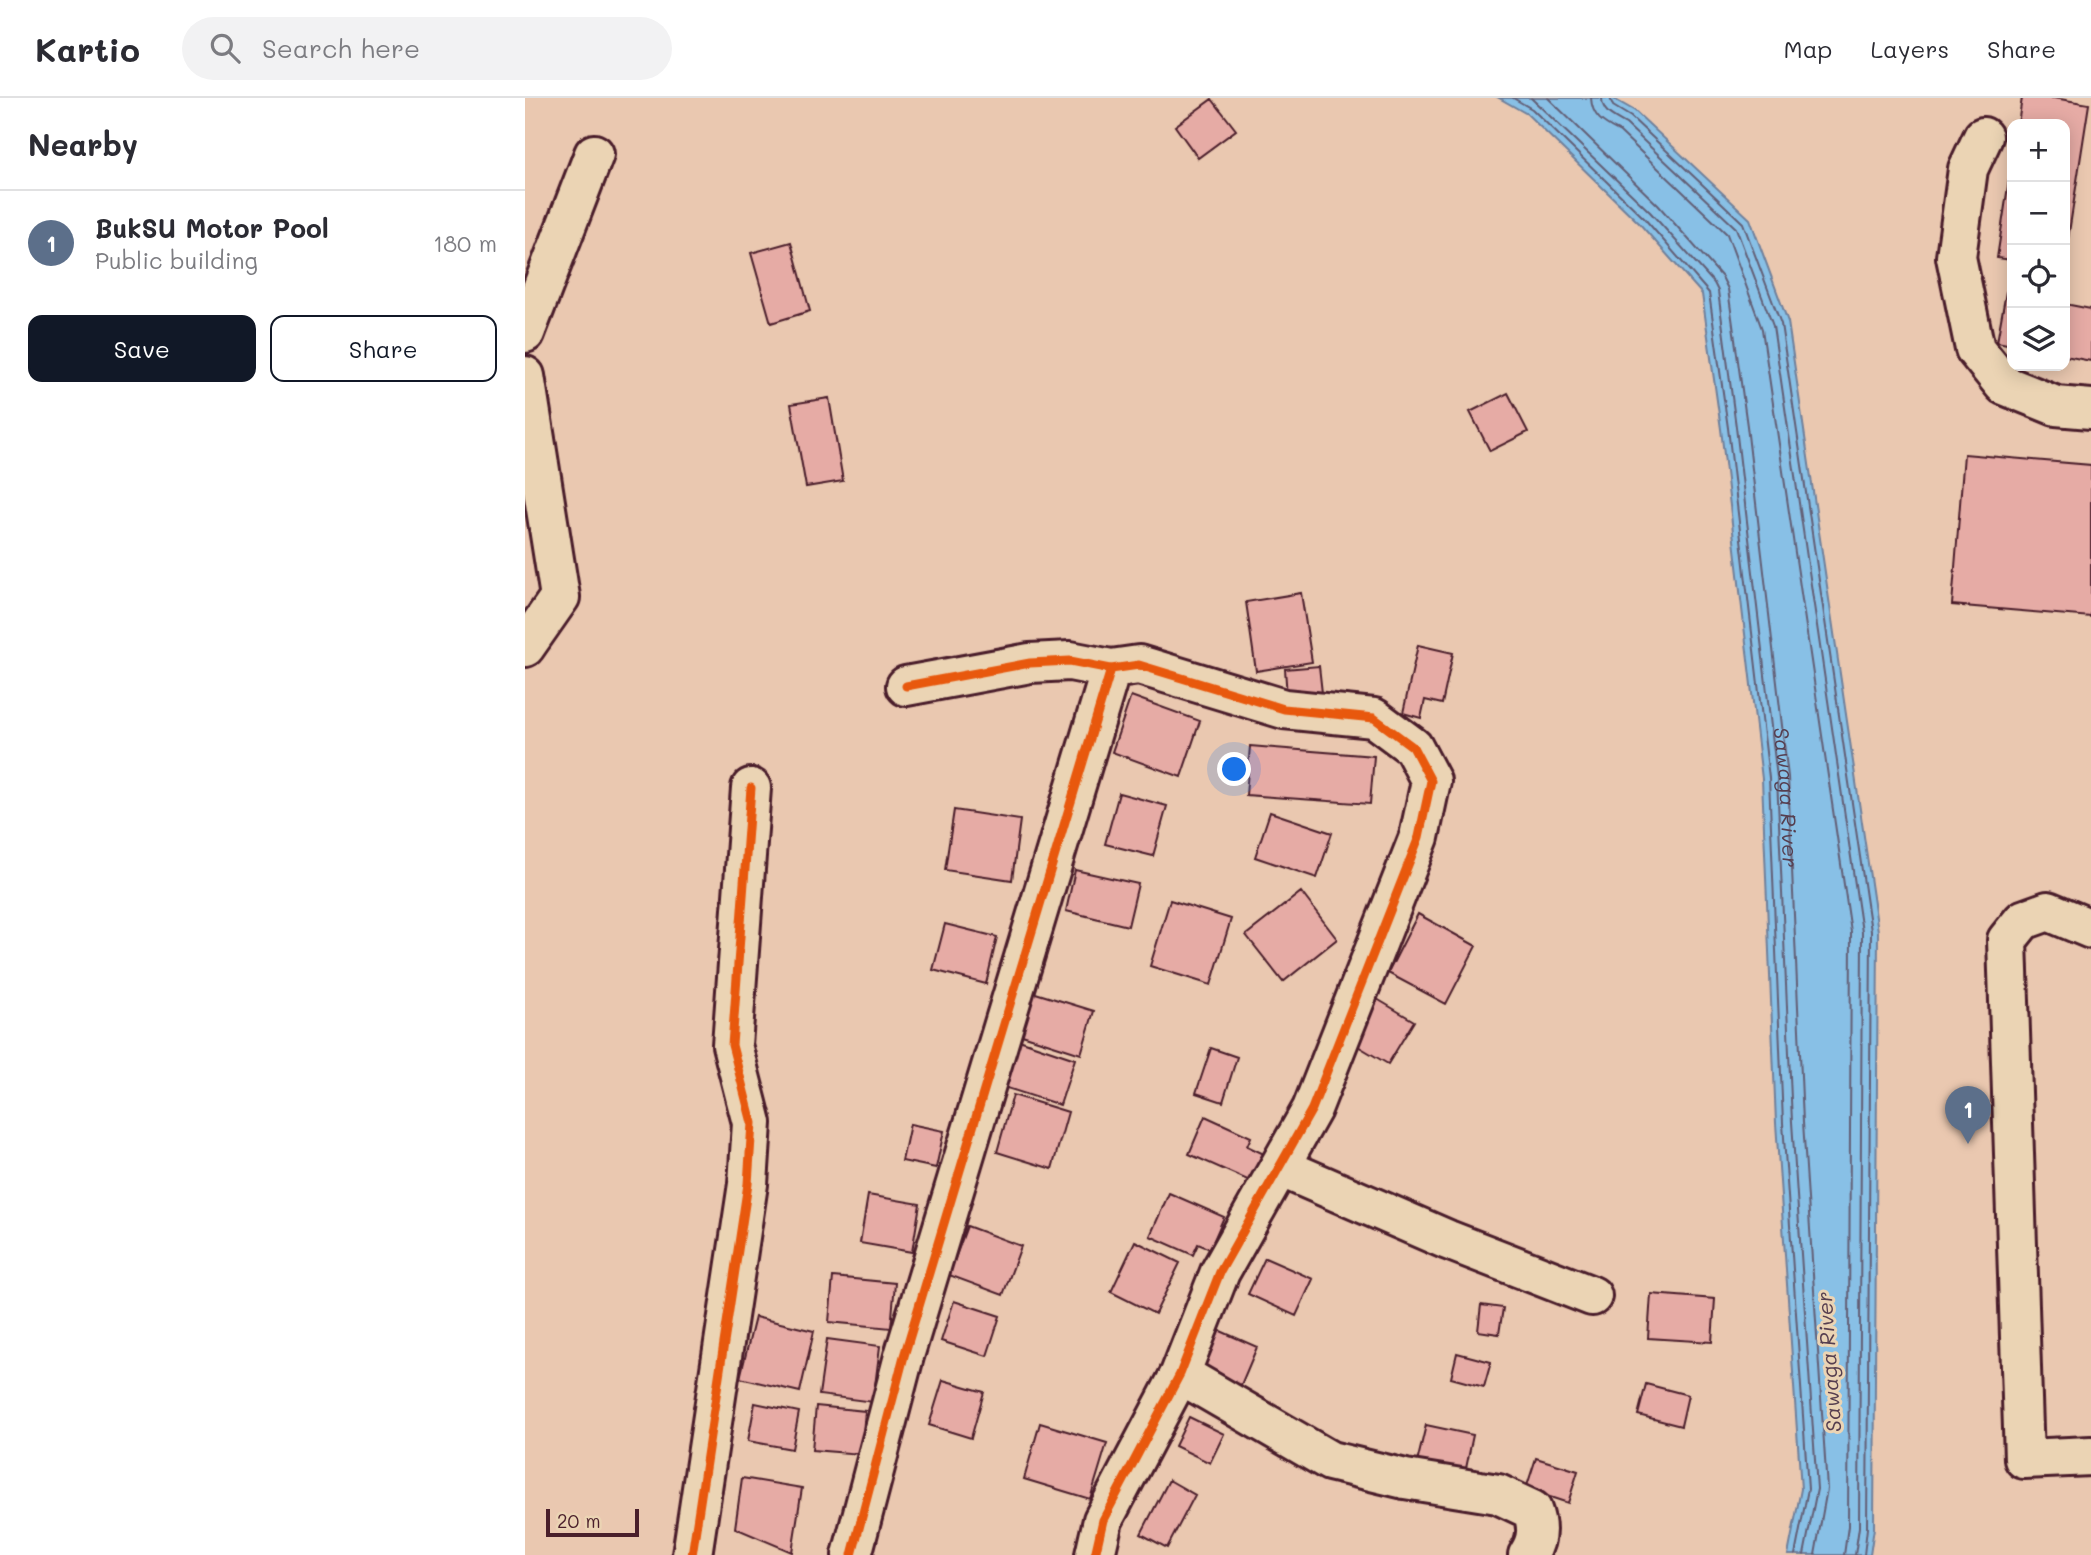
<!DOCTYPE html>
<html lang="en">
<head>
<meta charset="utf-8">
<style>
  body { margin:0; font-family:Mali,sans-serif; background:#f2f2f3; color:#2b2b33 }
  .controls { position:absolute; right:21px; top:21px; display:grid; overflow:hidden; border-radius:14px; box-shadow:0 4px 18px #0003 }
  .controls button { width:63px; height:63px; display:grid; place-items:center; padding:0; border:0; border-bottom:2px solid #e1e1e2; background:#fff; color:#2b2b33; font:35px sans-serif }
  .scale { position:absolute; left:21px; bottom:18px; width:93px; box-sizing:border-box; padding-left:7px; border:4px solid #4a1f2b; border-top:0; font-size:19px; line-height:24px; white-space:nowrap; color:#4a1f2b; -webkit-text-stroke:5px #ebd4b4; paint-order:stroke }
  .you { position:absolute; left:710px; top:672px; width:24px; height:24px; margin:-18px; border:5px solid #fff; border-radius:50%; background:#1a73e8; box-shadow:0 0 0 10px #1a73e833 }
  .badge { display:grid; place-items:center; width:46px; height:46px; border-radius:50%; background:#111827; color:#fff; font-size:23px; font-weight:700 }
  .pin { position:absolute; translate:-50% -58px; filter:drop-shadow(0 2px 4px #0008) }
  .pin::after { content:''; position:absolute; top:37px; width:24px; height:21px; background:inherit; clip-path:polygon(0 0,100% 0,50% 100%) }
  .list { margin:0; padding:0; list-style:none }
  h2 { display:flex; justify-content:space-between; align-items:center; height:91px; margin:0; padding:0 28px; font-size:30px }
  h2 small { font-size:23px; font-weight:400; color:#7c7c81 }
  .list li { display:grid; grid-template-columns:46px 1fr auto; gap:21px; align-items:center; box-sizing:border-box; height:105px; padding:0 28px; border-top:2px solid #e1e1e2 }
  .list b { display:block; font-size:26px; white-space:nowrap }
  .list p { margin:0; font-size:23px; white-space:nowrap; color:#7c7c81 }
  .list em { font-size:23px; font-style:normal; color:#7c7c81 }
  .actions { display:flex; gap:14px; padding:21px 28px }
  .actions a { flex:1; padding:16px 0; border:2px solid #111827; border-radius:14px; text-align:center; font-size:24px; color:#111827 }
  .actions .main { background:#111827; color:#fff }
  .icon { flex:none; width:38px; height:38px; fill:none; stroke:currentColor; stroke-width:2; stroke-linecap:round; stroke-linejoin:round }
  .map { position:relative; flex:none; width:1566px; height:1457px; overflow:hidden }
  header { display:flex; align-items:center; gap:42px; box-sizing:border-box; height:98px; padding:0 35px; background:#fff; border-bottom:2px solid #e1e1e2 }
  header strong { font-size:33px }
  nav { display:flex; gap:38px; margin-inline-start:auto; font-size:24px }
  .search { width:490px; height:63px; background:#f2f2f3; display:flex; align-items:center; gap:18px; box-sizing:border-box; padding:0 24px; border-radius:38px; color:#7c7c81; font-size:26px }
  main { display:flex }
  aside { flex:1; background:#fff }
  .map>svg:first-child { display:block }
  .water { fill:#88c0e6; stroke:#6f809b; stroke-width:2 }
  .lines { fill:none; stroke-linecap:round; stroke-linejoin:round }
  .shore { stroke:#635f76; stroke-width:2 }
  .building { fill:#e6aba5; stroke:#4a1f2b; stroke-width:2 }
  .minor-casing { stroke:#4a1f2b; stroke-width:44 }
  .minor { stroke:#ebd4b4; stroke-width:38 }
  .cycleway-casing { stroke:#ebd4b4; stroke-width:13 }
  .cycleway { stroke:#e8590c; stroke-width:9 }
  .labels { text-anchor:middle; dominant-baseline:central; stroke-width:6; stroke-linejoin:round; paint-order:stroke }
  .water-label { font-size:21px; font-style:italic; fill:#563f50; stroke:#ebd4b4 }
</style>
</head>
<body>
<header>
<strong>Kartio</strong>
<div class="search"><svg class="icon" aria-label="search" viewBox="0 0 24 24"><circle cx="10" cy="10" r="6"/><path d="M15 15l6 6"/></svg>Search here</div>
<nav><a>Map</a><a>Layers</a><a>Share</a></nav>
</header>
<main>
<aside>
<h2>Nearby<small></small></h2>
<ul class="list">
<li><span class="badge" style="background:#5c6f8a">1</span><div><b>BukSU Motor Pool</b><p>Public building</p></div><em>180 m</em></li>
</ul>
<div class="actions"><a class="main">Save</a><a>Share</a></div>
</aside>
<div class="map">
<svg width="1566" height="1457" viewBox="0 0 1566 1457">
  <rect width="100%" height="100%" fill="#eac8b0"/>
  <filter id="ink" filterUnits="userSpaceOnUse"><feTurbulence type="fractalNoise" baseFrequency=".0143" numOctaves="2"/><feDisplacementMap in="SourceGraphic" scale="14" xChannelSelector="R" yChannelSelector="G"/><feConvolveMatrix kernelMatrix="1 2 1 2 8 2 1 2 1" color-interpolation-filters="sRGB"/></filter>
  <g filter="url(#ink)">
    <path class="water" d="M 974,0 L 1087,0 L 1110,13 L 1225,121 L 1263,224 L 1353,833 L 1349,1430 L 1345,1457 L 1263,1457 L 1276,1391 L 1251,1025 L 1237,681 L 1196,331 L 1177,196 L 1114,125 L 1002,16 Z"/>
    <g class="lines">
      <g class="shore">
        <path d="M 988,0 L 1007,11 L 1119,120 L 1184,195 L 1203,330 L 1244,680 L 1258,1025 L 1283,1391 L 1270,1457"/>
        <path d="M 1006,0 L 1125,114 L 1189,185 L 1193,193 L 1211,329 L 1252,680 L 1267,1024 L 1292,1391 L 1279,1457"/>
        <path id="s1" d="M 1023,0 L 1133,107 L 1197,179 L 1203,191 L 1222,328 L 1263,679 L 1278,1024 L 1302,1391 L 1290,1457"/>
        <path d="M 1066,0 C 1067,20 1080,26 1095,34 L 1202,136 L 1237,231 L 1326,834 L 1323,1428 L 1319,1457"/>
        <path d="M 1077,0 C 1077,15 1089,19 1101,26 L 1211,130 L 1248,228 L 1337,834 L 1334,1429 L 1330,1457"/>
        <path d="M 1085,0 L 1088,8 L 1106,19 L 1218,125 L 1256,226 L 1346,833 L 1342,1430 L 1339,1457"/>
      </g>
    </g>
    <path class="building" d="M 1497,0 L 1529,0 L 1564,6 L 1540,160 L 1540,26 L 1493,26 Z
      M 687,1 L 711,32 L 673,60 L 650,28 Z
      M 1487,62 L 1487,162 L 1472,160 Z
      M 266,144 L 285,213 L 246,225 L 226,155 Z
      M 1481,194 L 1487,195 L 1487,247 L 1472,244 Z
      M 1540,206 L 1566,211 L 1566,263 L 1540,258 Z
      M 983,295 L 1003,334 L 965,353 L 945,314 Z
      M 304,300 L 318,383 L 281,389 L 266,306 Z
      M 1439,356 L 1566,367 L 1566,519 L 1427,507 Z
      M 776,495 L 787,564 L 731,573 L 721,504 Z
      M 893,547 L 928,555 L 917,606 L 900,602 L 896,620 L 878,615 Z
      M 794,568 L 797,595 L 762,598 L 760,571 Z
      M 606,598 L 675,623 L 656,679 L 587,654 Z
      M 725,648 L 849,658 L 845,706 L 721,697 Z
      M 594,695 L 642,708 L 628,758 L 580,746 Z
      M 429,712 L 495,722 L 487,782 L 420,772 Z
      M 745,714 L 807,735 L 792,780 L 730,759 Z
      M 550,772 L 613,786 L 603,828 L 541,813 Z
      M 776,794 L 812,841 L 758,884 L 721,837 Z
      M 645,802 L 706,821 L 686,887 L 625,868 Z
      M 893,816 L 951,848 L 921,906 L 863,875 Z
      M 420,826 L 472,839 L 461,886 L 408,872 Z
      M 504,893 L 569,913 L 556,956 L 491,935 Z
      M 852,901 L 889,923 L 863,966 L 826,944 Z
      M 494,942 L 550,961 L 535,1007 L 479,989 Z
      M 686,950 L 712,959 L 698,1004 L 671,995 Z
      M 488,997 L 543,1014 L 527,1071 L 472,1054 Z
      M 680,1018 L 726,1039 L 722,1048 L 739,1056 L 727,1084 L 664,1056 Z
      M 385,1026 L 419,1033 L 411,1070 L 377,1063 Z
      M 644,1095 L 699,1119 L 685,1151 L 673,1146 L 668,1157 L 625,1138 Z
      M 343,1097 L 395,1106 L 387,1154 L 335,1145 Z
      M 442,1128 L 496,1148 L 478,1197 L 424,1177 Z
      M 610,1143 L 655,1165 L 630,1216 L 586,1194 Z
      M 740,1160 L 788,1181 L 771,1218 L 723,1196 Z
      M 308,1179 L 370,1185 L 366,1230 L 304,1224 Z
      M 1126,1196 L 1190,1201 L 1187,1244 L 1123,1240 Z
      M 429,1203 L 475,1218 L 462,1258 L 416,1243 Z
      M 956,1207 L 978,1210 L 974,1236 L 953,1233 Z
      M 230,1219 L 289,1233 L 275,1294 L 215,1280 Z
      M 691,1231 L 732,1249 L 713,1294 L 672,1276 Z
      M 302,1241 L 355,1248 L 348,1304 L 294,1297 Z
      M 932,1255 L 966,1264 L 959,1289 L 926,1280 Z
      M 418,1282 L 459,1294 L 446,1340 L 404,1327 Z
      M 1121,1286 L 1163,1297 L 1156,1328 L 1113,1317 Z
      M 230,1305 L 274,1314 L 267,1351 L 223,1343 Z
      M 291,1308 L 340,1313 L 336,1356 L 287,1352 Z
      M 664,1319 L 699,1336 L 685,1365 L 650,1348 Z
      M 515,1325 L 582,1345 L 565,1401 L 499,1381 Z
      M 901,1327 L 948,1337 L 939,1380 L 891,1369 Z
      M 1011,1360 L 1053,1373 L 1043,1405 L 1001,1391 Z
      M 217,1380 L 277,1390 L 267,1454 L 210,1430 Z
      M 644,1382 L 670,1397 L 642,1450 L 616,1436 Z"/>
    <g class="lines">
      <defs>
        <path id="minor" d="M 1458,39 L 1443,71 L 1431,159 L 1450,251 L 1479,287 L 1531,308 L 1566,311
          M 0,235 L 69,56
          M 0,278 L 35,499 L 0,549
          M 381,588 L 505,565 L 545,563 L 586,571 L 614,567 L 759,611 L 849,620 L 888,649 L 906,683 L 894,739 L 787,1011 L 695,1174 L 655,1276 L 578,1422 L 570,1457
          M 1566,831 L 1523,813 L 1498,822 L 1482,842 L 1499,1361 L 1566,1358
          M 755,1069 L 923,1142 L 1067,1198
          M 655,1276 L 805,1363 L 880,1381 L 973,1396 L 1007,1412 C 1013,1428 1013,1442 1003,1457
          M 167,1457 L 223,1086 L 227,1025 L 207,947 L 226,690
          M 327,1457 L 379,1258 L 586,571"/>
      </defs>
      <use href="#minor" class="minor-casing"/>
      <use href="#minor" class="minor"/>
      <defs>
        <path id="cycleway" d="M 381,588 L 505,565 L 545,563 L 586,571 L 614,567 L 759,611 L 849,620 L 888,649 L 906,683 L 894,739 L 787,1011 L 695,1174 L 655,1276 L 578,1422 L 570,1457
          M 167,1457 L 223,1086 L 227,1025 L 207,947 L 226,690
          M 327,1457 L 379,1258 L 586,571"/>
      </defs>
      <use href="#cycleway" class="cycleway-casing"/>
      <use href="#cycleway" class="cycleway"/>
    </g>
  </g>
  <g class="labels">
    <g class="water-label">
      <text stroke="none"><textPath href="#s1" startOffset="775">Sawaga River</textPath></text>
      <text transform="translate(1303 1264) rotate(-94)">Sawaga River</text>
    </g>
  </g>
</svg>
<div class="controls">
<button>+</button>
<button>−</button>
<button><svg class="icon" aria-label="locate" viewBox="0 0 24 24"><circle cx="12" cy="12" r="6"/><path d="M12 2v4M12 18v4M2 12h4M18 12h4"/></svg></button>
<button><svg class="icon" aria-label="layers" viewBox="0 0 24 24"><path d="M12 4l9 5-9 5-9-5zM3 14l9 5 9-5"/></svg></button>
</div>
<div class="scale">20 m</div>
<div class="you"></div>
<div class="pin badge" style="left:1443px;top:1046px;background:#5c6f8a">1</div>
</div>
</main>
</body>
</html>
